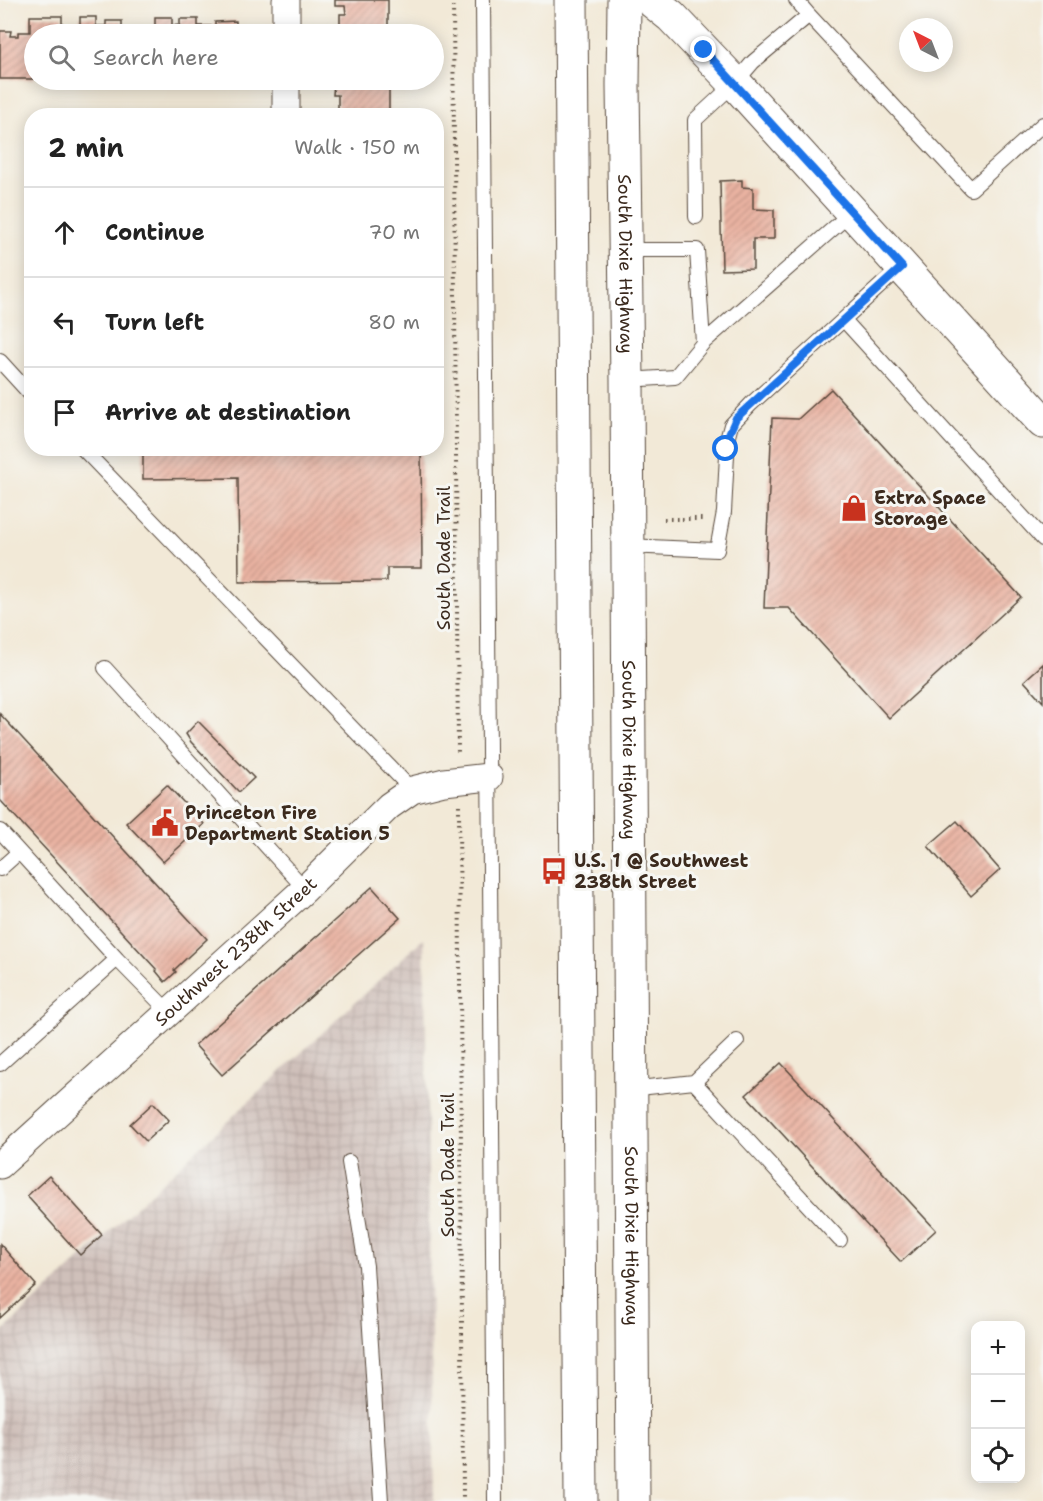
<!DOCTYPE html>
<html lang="en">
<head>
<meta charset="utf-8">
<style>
  body { margin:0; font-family:"Shantell Sans",sans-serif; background:#f6f6f6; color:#222 }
  .controls { position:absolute; right:18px; bottom:18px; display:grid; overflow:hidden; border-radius:12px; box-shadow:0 3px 15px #0003 }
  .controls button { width:54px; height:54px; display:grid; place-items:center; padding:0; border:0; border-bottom:2px solid #e0e0e0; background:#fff; color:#222; font:30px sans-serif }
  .compass { position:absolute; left:899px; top:18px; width:54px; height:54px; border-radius:50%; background:#fff; box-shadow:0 3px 15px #0003; rotate:318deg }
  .stop { position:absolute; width:18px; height:18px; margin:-14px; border:4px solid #1a73e8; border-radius:50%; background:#fff }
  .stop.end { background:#1a73e8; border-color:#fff; box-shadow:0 2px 6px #0008 }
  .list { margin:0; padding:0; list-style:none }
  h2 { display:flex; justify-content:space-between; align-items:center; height:78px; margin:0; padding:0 24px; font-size:26px }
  h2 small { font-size:20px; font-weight:400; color:#767676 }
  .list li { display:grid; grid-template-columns:39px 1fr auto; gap:18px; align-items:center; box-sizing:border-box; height:90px; padding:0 24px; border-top:2px solid #e0e0e0 }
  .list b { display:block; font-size:22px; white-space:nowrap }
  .list em { font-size:20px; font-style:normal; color:#767676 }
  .icon { flex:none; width:33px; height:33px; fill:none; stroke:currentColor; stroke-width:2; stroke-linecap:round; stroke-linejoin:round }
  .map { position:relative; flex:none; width:1043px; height:1501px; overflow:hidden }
  .search { position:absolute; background:#fff; box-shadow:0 3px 15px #0003; left:24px; top:24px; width:420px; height:66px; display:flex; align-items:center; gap:15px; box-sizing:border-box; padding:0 21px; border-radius:33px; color:#767676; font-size:22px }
  .panel { position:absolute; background:#fff; box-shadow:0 3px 15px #0003; left:24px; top:108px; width:420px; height:348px; border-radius:24px }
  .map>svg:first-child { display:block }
  .industrial { fill:url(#industrial-grid) }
  .building { fill:url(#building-hatch) }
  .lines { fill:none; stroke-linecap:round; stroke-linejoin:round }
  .service-casing { stroke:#56473a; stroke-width:16 }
  .minor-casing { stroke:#56473a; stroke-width:29 }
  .tertiary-casing { stroke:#56473a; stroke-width:35 }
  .trunk-casing { stroke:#56473a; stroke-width:35 }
  .path { stroke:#56473a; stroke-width:4; stroke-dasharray:1.5 4.5; stroke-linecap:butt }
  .service { stroke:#fff; stroke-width:14 }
  .minor { stroke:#fff; stroke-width:27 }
  .tertiary { stroke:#fff; stroke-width:33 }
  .trunk { stroke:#fff; stroke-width:33 }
  .route { stroke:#1a73e8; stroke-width:8 }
  .labels { text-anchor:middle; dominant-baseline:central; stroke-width:6; stroke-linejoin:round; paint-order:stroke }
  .street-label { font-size:18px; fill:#3b2a1e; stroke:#f6f6f2 }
  .poi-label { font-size:18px; font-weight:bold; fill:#3b2a1e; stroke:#f6f6f2; text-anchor:start }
</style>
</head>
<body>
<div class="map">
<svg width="1043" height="1501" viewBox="0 0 1043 1501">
  <defs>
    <pattern id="industrial-grid" width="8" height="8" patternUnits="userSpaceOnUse" patternTransform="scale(1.5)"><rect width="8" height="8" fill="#cfc0ba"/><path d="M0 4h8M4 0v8" fill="none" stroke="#b3a59f"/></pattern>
    <pattern id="building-hatch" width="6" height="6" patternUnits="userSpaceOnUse" patternTransform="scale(1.5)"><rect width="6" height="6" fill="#eab3a2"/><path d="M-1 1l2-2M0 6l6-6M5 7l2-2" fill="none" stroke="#bf9283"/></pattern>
  </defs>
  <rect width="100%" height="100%" fill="#f6f6f2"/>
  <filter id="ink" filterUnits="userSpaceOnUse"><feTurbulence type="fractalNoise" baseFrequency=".0167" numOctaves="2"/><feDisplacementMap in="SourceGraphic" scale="12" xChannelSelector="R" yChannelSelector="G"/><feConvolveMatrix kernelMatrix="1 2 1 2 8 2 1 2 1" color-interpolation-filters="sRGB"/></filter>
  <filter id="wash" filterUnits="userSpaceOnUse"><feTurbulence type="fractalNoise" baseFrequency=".008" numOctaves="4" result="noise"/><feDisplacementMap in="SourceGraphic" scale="24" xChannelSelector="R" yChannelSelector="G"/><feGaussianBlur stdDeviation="1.35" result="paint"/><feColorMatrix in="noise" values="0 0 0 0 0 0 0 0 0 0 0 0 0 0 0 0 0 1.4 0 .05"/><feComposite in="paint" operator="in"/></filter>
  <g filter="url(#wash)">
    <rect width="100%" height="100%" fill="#f2e9d7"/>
    <path class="industrial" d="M 424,938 L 434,1501 L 2,1501 L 0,1499 L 0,1334 Z"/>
    <g id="blocks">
      <path class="building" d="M 335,0 L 388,0 L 388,34 L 336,34 L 336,27 L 340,27 L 340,14 L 346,14 L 345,6 L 335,6 Z
        M 30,16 L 62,16 L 62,34 L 34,34 L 34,79 L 0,79 L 0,31 L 11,31 L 10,36 L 18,36 L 18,32 L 30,32 Z
        M 80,17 L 96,17 L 96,26 L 106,26 L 106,21 L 122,21 L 122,29 L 155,29 L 155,17 L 172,17 L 172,26 L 180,25 L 180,19 L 198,19 L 198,26 L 211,26 L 211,32 L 215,32 L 215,22 L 236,21 L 236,34 L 80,34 Z
        M 340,80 L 389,80 L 389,116 L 338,116 L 338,95 L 333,95 L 334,82 L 340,82 Z
        M 742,180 L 742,187 L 753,188 L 753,209 L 774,210 L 774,239 L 753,239 L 753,269 L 722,270 L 720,181 Z
        M 831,389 L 1021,597 L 889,718 L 789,608 L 764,608 L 772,418 L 798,419 Z
        M 143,448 L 421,448 L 422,568 L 387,568 L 387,581 L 239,582 L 238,478 L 143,479 Z
        M 1043,664 L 1043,702 L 1024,681 Z
        M 0,714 L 207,939 L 174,970 L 176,972 L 165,982 L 156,971 L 157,970 L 0,800 Z
        M 198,721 L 254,778 L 239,792 L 191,742 L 186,734 Z
        M 167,785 L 204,824 L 163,862 L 126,823 Z
        M 957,821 L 1000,870 L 971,896 L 928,846 Z
        M 372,887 L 400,918 L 222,1075 L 195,1045 Z
        M 781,1063 L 936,1230 L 901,1262 L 746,1095 Z
        M 153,1103 L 169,1120 L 146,1141 L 130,1124 Z
        M 49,1176 L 102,1235 L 80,1255 L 27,1196 Z
        M 0,1244 L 36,1285 L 0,1318 Z"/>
    </g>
  </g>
  <g filter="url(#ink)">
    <use href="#blocks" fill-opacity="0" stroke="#56473a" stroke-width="1.5"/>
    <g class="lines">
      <defs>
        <path id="service" d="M 483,0 L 495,1501
          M 796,0 L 809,15
          M 696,217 L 695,120 L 735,83 L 753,62 L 809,15 L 971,189 L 1043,124
          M 625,250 L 697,250 L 703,343
          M 844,320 L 1043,539
          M 0,361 L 32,396
          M 627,380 L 675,377 L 703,343 L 852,212
          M 82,448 L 412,790
          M 627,546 L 717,550 L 724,512 L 728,436 L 731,425 L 751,404 L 901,267
          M 105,668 L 305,889
          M 0,831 L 117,959 L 0,1064
          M 0,869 L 19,852
          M 117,959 L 169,1012
          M 694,1082 L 737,1041
          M 630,1089 L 694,1082 L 840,1240
          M 349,1162 L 366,1266 L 381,1501"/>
        <g id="minor">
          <path d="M 286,0 L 286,34"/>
          <path d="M 286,80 L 286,116"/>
          <path id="s1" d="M 0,1165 L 305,889 L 389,806 L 412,790 L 444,782 L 489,777"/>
        </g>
        <path id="tertiary" d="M 651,0 L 671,16 L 735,83 L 1043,422"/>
        <g id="trunk">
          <path d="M 571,0 L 581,1501"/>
          <path id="s2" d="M 624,0 L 623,85 L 627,380 L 633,1501"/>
        </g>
      </defs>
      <use href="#service" class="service-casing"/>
      <use href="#minor" class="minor-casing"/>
      <use href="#tertiary" class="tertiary-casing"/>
      <use href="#trunk" class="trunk-casing"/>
      <path class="path" d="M 453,0 L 458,755
        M 664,519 L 705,519
        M 459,805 L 463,1501"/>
      <use href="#service" class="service"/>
      <use href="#minor" class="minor"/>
      <use href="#tertiary" class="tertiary"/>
      <use href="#trunk" class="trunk"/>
    </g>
  </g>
  <g class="lines" filter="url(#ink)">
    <path class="route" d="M 704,50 L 902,267 L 736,418 L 728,436 L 726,449"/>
  </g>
  <defs>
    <symbol id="shop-bare" viewBox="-9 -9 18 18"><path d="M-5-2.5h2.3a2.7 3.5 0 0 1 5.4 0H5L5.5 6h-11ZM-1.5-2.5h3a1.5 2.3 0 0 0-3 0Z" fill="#c8321e" stroke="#f6f6f2" stroke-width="2.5" paint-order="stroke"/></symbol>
    <symbol id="civic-bare" viewBox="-9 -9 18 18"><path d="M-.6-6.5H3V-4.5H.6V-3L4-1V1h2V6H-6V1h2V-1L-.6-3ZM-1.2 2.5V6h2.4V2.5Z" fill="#c8321e" stroke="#f6f6f2" stroke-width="2.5" paint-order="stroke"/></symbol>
    <symbol id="bus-bare" viewBox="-9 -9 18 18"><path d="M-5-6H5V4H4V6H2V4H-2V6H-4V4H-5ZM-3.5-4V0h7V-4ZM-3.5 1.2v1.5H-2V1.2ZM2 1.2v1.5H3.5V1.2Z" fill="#c8321e" stroke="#f6f6f2" stroke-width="2.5" paint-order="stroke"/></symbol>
  </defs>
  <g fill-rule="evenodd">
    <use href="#shop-bare" x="835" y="489" width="38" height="38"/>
    <use href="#civic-bare" x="146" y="804" width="38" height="38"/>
    <use href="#bus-bare" x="535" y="852" width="38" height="38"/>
  </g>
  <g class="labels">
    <g class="street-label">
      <text stroke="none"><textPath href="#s2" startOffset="264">South Dixie Highway</textPath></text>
      <text transform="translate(444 558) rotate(-90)">South Dade Trail</text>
      <text stroke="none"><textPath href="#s2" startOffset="750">South Dixie Highway</textPath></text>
      <text stroke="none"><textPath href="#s1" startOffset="318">Southwest 238th Street</textPath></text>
      <text transform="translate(448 1165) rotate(-90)">South Dade Trail</text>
      <text stroke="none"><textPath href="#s2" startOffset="1236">South Dixie Highway</textPath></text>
    </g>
    <g class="poi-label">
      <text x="874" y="498">Extra Space<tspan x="874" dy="21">Storage</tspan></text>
      <text x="185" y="813">Princeton Fire<tspan x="185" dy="21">Department Station 5</tspan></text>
      <text x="574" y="861">U.S. 1 @ Southwest<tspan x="574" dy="21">238th Street</tspan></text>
    </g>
  </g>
</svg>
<div class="controls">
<button>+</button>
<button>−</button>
<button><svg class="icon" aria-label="locate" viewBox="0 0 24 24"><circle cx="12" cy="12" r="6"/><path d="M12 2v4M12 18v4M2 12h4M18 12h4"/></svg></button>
</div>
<svg class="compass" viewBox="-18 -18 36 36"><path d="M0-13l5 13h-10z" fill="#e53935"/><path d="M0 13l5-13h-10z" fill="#767676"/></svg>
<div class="stop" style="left:726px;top:449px"></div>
<div class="stop end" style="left:704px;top:50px"></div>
<div class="search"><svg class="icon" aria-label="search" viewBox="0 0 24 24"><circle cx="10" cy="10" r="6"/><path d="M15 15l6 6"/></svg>Search here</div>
<section class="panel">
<h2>2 min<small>Walk · 150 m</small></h2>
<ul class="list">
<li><svg class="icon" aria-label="ahead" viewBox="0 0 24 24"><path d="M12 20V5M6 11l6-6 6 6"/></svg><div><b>Continue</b></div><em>70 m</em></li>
<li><svg class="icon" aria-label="left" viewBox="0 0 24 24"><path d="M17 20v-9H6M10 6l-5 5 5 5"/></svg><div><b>Turn left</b></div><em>80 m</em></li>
<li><svg class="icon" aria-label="arrive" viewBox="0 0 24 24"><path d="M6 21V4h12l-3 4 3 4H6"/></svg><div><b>Arrive at destination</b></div></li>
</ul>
</section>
</div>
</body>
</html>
